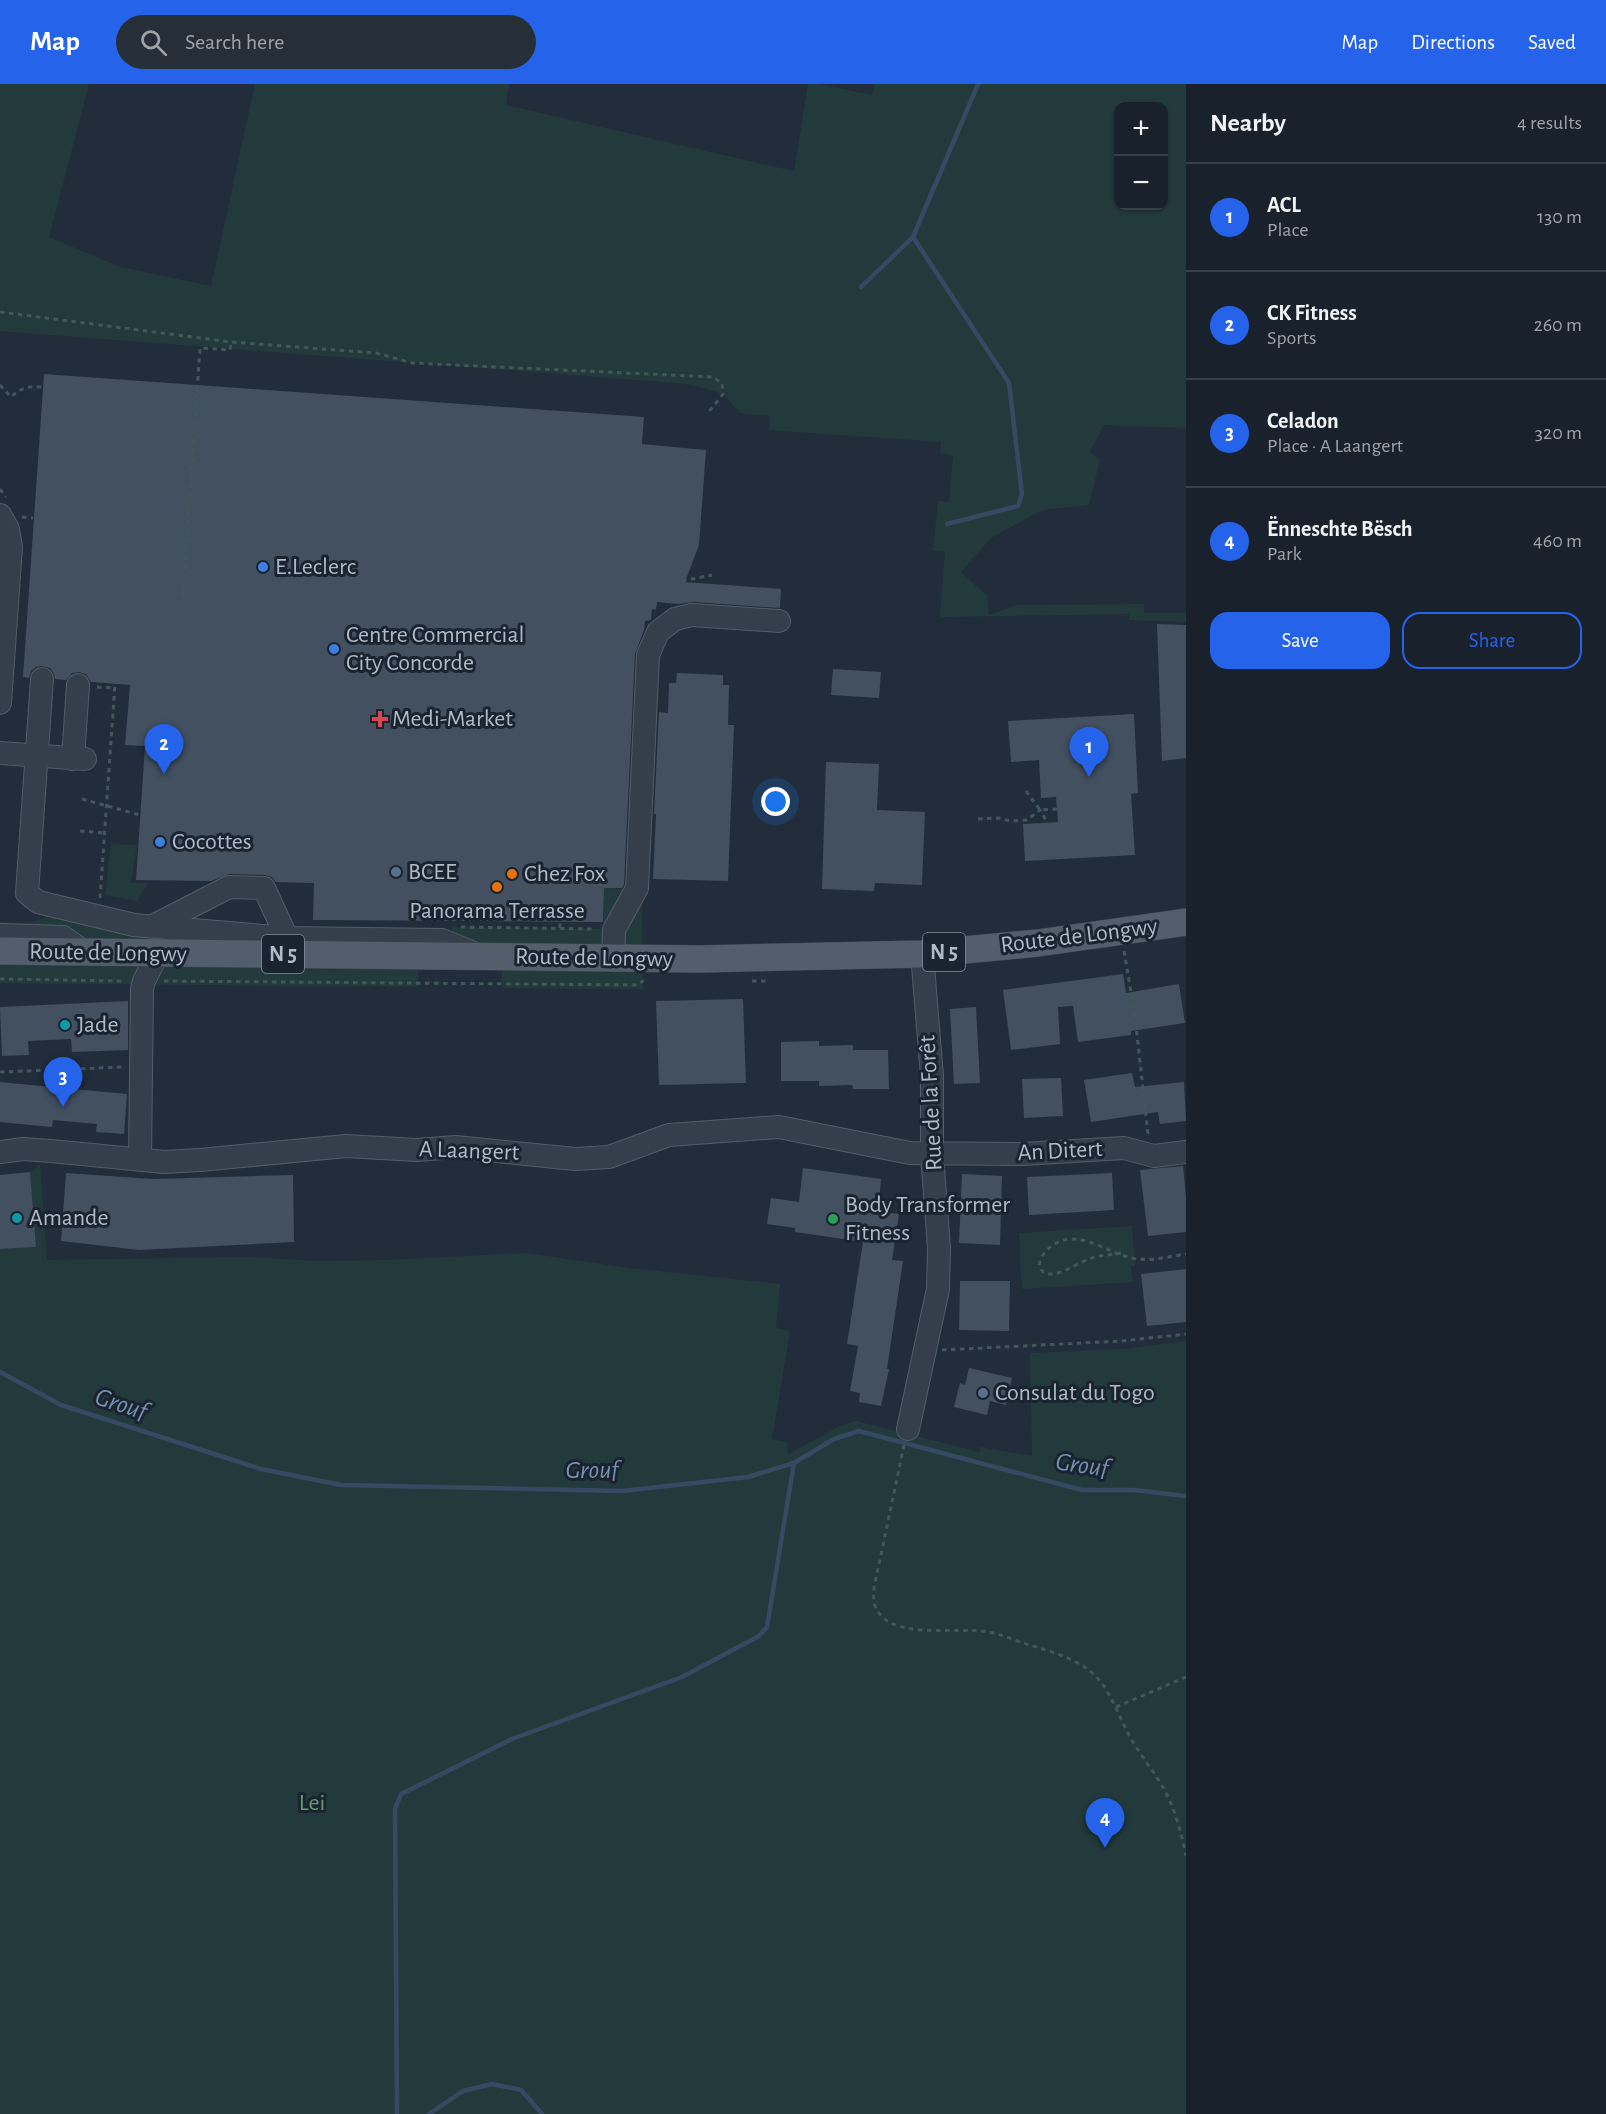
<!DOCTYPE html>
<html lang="en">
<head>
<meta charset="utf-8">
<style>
  body { margin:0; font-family:"Alegreya Sans",sans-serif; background:#262f38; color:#f1f3f6 }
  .controls { position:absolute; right:18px; top:18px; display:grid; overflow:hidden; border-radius:12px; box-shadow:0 2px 4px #0004 }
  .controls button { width:54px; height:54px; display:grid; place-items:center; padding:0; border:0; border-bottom:2px solid #373f48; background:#19222c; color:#f1f3f6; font:30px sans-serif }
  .you { position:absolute; left:776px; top:718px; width:21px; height:21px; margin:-15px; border:4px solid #fff; border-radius:50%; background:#1a73e8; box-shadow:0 0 0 9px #1a73e833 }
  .badge { display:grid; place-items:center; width:39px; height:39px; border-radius:50%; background:#2563eb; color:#fff; font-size:20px; font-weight:700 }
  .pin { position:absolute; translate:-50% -50px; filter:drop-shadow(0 2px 3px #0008) }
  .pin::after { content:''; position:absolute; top:32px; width:21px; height:18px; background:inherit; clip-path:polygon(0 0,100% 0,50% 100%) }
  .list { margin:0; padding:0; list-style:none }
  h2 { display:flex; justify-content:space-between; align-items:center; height:78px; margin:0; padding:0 24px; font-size:26px }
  h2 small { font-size:20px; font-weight:400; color:#9fa4a9 }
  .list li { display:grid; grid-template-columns:39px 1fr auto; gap:18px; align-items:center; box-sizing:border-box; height:108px; padding:0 24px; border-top:2px solid #373f48 }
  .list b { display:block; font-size:22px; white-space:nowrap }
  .list p { margin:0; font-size:20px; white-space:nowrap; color:#9fa4a9 }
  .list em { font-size:20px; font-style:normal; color:#9fa4a9 }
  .actions { display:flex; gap:12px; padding:18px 24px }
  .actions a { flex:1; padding:14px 0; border:2px solid #2563eb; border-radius:18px; text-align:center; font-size:21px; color:#2563eb }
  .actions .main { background:#2563eb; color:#fff }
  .icon { flex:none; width:33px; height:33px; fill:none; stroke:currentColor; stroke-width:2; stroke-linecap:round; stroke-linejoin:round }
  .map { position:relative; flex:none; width:1186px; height:2030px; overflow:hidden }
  header { display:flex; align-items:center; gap:36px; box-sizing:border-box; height:84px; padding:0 30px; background:#2563eb; color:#fff }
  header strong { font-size:28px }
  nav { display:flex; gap:33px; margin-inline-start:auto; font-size:21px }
  .search { width:420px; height:54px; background:#262f38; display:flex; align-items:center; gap:15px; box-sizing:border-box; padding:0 21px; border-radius:33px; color:#9fa4a9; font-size:22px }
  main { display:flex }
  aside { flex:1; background:#19222c }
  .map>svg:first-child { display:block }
  .green { fill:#233a3c; fill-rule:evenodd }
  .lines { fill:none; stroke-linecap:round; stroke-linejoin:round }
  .stream { stroke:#354963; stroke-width:4.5 }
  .building { fill:#425060 }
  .minor-casing { stroke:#535d69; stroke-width:24 }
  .major-casing { stroke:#3e4854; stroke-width:28 }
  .path { stroke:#41575a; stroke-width:3; stroke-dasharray:4.5 4.5; stroke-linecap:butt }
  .minor { stroke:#353f4c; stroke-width:22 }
  .major { stroke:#535e6c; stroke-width:27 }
  .shop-dot { fill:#3f7fe0; stroke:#1a2430; stroke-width:2 }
  .health-dot { fill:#e0444e; stroke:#1a2430; stroke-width:2 }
  .service-dot { fill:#5c6f8a; stroke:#1a2430; stroke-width:2 }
  .food-dot { fill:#e8710a; stroke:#1a2430; stroke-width:2 }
  .culture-dot { fill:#0f9aa8; stroke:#1a2430; stroke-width:2 }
  .leisure-dot { fill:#2e9e5b; stroke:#1a2430; stroke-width:2 }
  .labels { text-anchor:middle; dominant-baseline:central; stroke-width:6; stroke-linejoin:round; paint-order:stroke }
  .shield { fill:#1a2430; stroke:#838d9a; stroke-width:1.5 }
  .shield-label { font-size:22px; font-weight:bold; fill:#b0bac7 }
  .poi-label { font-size:24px; fill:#b0bac7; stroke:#1a2430; text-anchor:start }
  .street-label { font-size:24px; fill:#b0bac7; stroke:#1a2430 }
  .park-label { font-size:24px; fill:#669971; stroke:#1a2430 }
  .water-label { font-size:26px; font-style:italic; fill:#7791b1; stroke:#1a2430 }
</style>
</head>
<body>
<header>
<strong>Map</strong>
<div class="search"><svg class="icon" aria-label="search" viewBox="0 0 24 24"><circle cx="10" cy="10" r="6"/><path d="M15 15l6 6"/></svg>Search here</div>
<nav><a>Map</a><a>Directions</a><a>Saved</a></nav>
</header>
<main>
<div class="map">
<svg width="1186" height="2030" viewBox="0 0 1186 2030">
  <rect width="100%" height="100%" fill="#212d3b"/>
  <path class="green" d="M 0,0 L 89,0 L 49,153 L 121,183 L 211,202 L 255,0 L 509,0 L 506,21 L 794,87 L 808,0 L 818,0 L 872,11 L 875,0 L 1186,0 L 1186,344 L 1104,341 L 1090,368 L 1100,376 L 1089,421 L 1042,426 L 991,454 L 961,488 L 987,512 L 989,531 L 1017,521 L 1144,520 L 1144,529 L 1186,529 L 1186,538 L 1129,536 L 1129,530 L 940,533 L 945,468 L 933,467 L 938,417 L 949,418 L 953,371 L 940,369 L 941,358 L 769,346 L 770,332 L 740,329 L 723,310 L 689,300 L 0,247 ZM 1164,22 L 1164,122 L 1118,122 L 1118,22 Z
    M 111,760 L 137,761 L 131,799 L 148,799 L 137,817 L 105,811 Z
    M 604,804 L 643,805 L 641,874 L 643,905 L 502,904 L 501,860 L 485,860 L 452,852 L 452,843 L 600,845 L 604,838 Z
    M 62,824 L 418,872 L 418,903 L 0,899 L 0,838 C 31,839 34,840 62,824 Z
    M 40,1080 L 47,1176 L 251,1173 L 317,1177 L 387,1176 L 527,1169 L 628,1184 L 780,1200 L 776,1244 L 790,1247 L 772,1355 L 787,1358 L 788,1370 L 842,1341 L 856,1337 L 979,1368 L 980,1363 L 1032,1372 L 1030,1269 L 1124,1265 L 1186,1257 L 1186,2030 L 0,2030 L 0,1165 L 36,1163 L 30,1088 Z
    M 1132,1142 L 1135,1182 L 1131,1182 L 1133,1198 L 1022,1205 L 1019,1149 Z"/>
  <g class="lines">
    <path class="stream" d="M 913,153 L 1009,299 L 1022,410 L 1018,422 L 947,440
      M 861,203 L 913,153 L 978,0
      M 0,1288 L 61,1321 L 261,1385 L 341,1401 L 622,1407 L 748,1393 L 794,1379 L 834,1355 L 859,1347 L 1082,1406 L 1134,1406 L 1186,1412
      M 397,2030 L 395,1725 L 401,1710 L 512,1655 L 682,1593 L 759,1552 L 767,1543 L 794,1379
      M 429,2030 L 463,2007 L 492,2000 L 521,2006 L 542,2030"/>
  </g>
  <path class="building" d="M 44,290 L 644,333 L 642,360 L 706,366 L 699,461 L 685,498 L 781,505 L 780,524 L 693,518 L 679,520 L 657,518 L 656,526 L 652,525 L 651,536 L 645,537 L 644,546 L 635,570 L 624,800 L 622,804 L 604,804 L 603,838 L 313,836 L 314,799 L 276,798 L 272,793 L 265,791 L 229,790 L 211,797 L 136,796 L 145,662 L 125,661 L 130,601 L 91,598 L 86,590 L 79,588 L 72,589 L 66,596 L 55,595 L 54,590 L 50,584 L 42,582 L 36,583 L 31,587 L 29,594 L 23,593 Z
    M 1157,540 L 1186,541 L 1186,674 L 1162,677 Z
    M 833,585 L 881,588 L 879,614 L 831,611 Z
    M 677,589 L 723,591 L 723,601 L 729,601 L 728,641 L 734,641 L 728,797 L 653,795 L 656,730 L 654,730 L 659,628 L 668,629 L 669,599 L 676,599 Z
    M 1134,630 L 1138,709 L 1131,710 L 1135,771 L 1025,777 L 1023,740 L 1058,738 L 1056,713 L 1041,714 L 1039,676 L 1011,678 L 1008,637 Z
    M 826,678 L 879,680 L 877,726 L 925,728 L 922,801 L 875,799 L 874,807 L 822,805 Z
    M 1123,890 L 1126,909 L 1179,900 L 1185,939 L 1131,947 L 1131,951 L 1078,958 L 1073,922 L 1058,923 L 1060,960 L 1011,966 L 1003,906 Z
    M 743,915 L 746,999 L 659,1001 L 656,917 Z
    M 128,917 L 128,966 L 72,968 L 71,955 L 28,957 L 29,971 L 2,972 L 0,923 Z
    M 976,923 L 980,999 L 954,1000 L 950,925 Z
    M 819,957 L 819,962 L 853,961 L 853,966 L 888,966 L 889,1005 L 853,1005 L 852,1001 L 819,1002 L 819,997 L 781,997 L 781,958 Z
    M 1132,989 L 1135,1003 L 1184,998 L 1186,1037 L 1160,1040 L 1158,1028 L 1091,1038 L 1084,996 Z
    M 1061,994 L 1063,1032 L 1024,1034 L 1022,995 Z
    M 0,998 L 127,1010 L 124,1050 L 96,1048 L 97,1040 L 53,1036 L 52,1043 L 0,1038 Z
    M 1183,1082 L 1186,1113 L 1186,1148 L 1148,1152 L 1140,1086 Z
    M 803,1084 L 881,1095 L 878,1128 L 899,1130 L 892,1176 L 903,1177 L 887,1285 L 889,1285 L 881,1322 L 859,1318 L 860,1309 L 850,1307 L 858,1262 L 847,1260 L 863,1158 L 795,1148 L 795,1144 L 767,1140 L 771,1114 L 799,1118 Z
    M 30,1088 L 36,1163 L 0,1165 L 0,1091 Z
    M 66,1089 L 153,1095 L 293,1091 L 294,1158 L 139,1166 L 61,1157 Z
    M 1112,1089 L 1114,1126 L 1029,1131 L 1027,1093 Z
    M 962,1090 L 1002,1092 L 1000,1161 L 959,1159 Z
    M 1186,1185 L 1186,1238 L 1147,1242 L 1141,1190 Z
    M 960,1197 L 1010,1197 L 1009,1247 L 959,1246 Z
    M 969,1284 L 1012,1294 L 1006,1321 L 990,1317 L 987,1331 L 954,1323 L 960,1299 L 965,1301 Z"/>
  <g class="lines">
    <defs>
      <path id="minor" d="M 0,431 L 8,445 L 11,463 L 0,619
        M 42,595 L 27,809 L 38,818 L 134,841 L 287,854 L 442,856 L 476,870
        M 0,669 L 85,675
        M 73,675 L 78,601
        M 153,842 L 229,803 L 264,804 L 287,854
        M 0,851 L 63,853 L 84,868
        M 613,874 L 614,846 L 637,804 L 648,571 L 658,548 L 675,535 L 692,531 L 779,537
        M 0,1068 L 23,1065 L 51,1067 L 164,1078 L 200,1076 L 346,1062 L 416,1066 L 456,1063 L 575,1075 L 609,1073 L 669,1051 L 779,1043 L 910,1069 L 1023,1070 L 1124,1064 L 1154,1072 L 1186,1068
        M 140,1075 L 142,905 L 144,897 L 158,869
        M 908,1345 L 938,1205 L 939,1164 L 932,1070 L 932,992 L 922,870"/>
      <path id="major" d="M 0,867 L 701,875 L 922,870 L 1038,859 L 1186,838"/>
    </defs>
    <use href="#minor" class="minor-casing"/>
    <use href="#major" class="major-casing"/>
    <path class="path" d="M 0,228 L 231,258 L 376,269 L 412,279 L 713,293 L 722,299 L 723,310 L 707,330
      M 0,301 L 11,313 C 22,303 29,302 43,303
      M 0,405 L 6,413
      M 22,433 L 33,434
      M 682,497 L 712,491
      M 183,512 L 200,264 L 230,266 L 231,258
      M 97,603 L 115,604
      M 1026,707 L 1040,726 L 1057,725
      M 82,715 L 140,731
      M 978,735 L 999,734 L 1010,737 L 1027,736 L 1040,726 L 1047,738
      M 80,747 L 105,749
      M 100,814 L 115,600
      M 461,843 L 595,845
      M 560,844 L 560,838
      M 1124,867 L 1135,932 L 1148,1050
      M 0,895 L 124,897
      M 164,897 L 638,901 L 644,896
      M 752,897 L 770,897
      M 0,988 L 124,983
      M 1121,1169 C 1111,1171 1099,1171 1089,1175 C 1078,1179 1063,1190 1051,1190 C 1027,1189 1044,1157 1070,1155 C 1095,1154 1116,1174 1140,1175 C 1155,1177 1172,1172 1186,1170
      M 942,1266 L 1122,1257 L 1186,1250
      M 904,1361 L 874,1504 C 874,1510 873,1517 875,1522 C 889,1558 958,1542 989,1548 C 1000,1550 1012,1555 1023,1559 C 1043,1565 1065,1571 1083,1582 C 1109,1598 1116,1628 1130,1653 C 1142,1674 1159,1693 1169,1715 C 1177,1733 1182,1752 1186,1772
      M 1116,1623 L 1186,1593"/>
    <use href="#minor" class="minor"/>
    <use href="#major" class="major"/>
  </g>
  <g class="shop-dot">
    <circle cx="263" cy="483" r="6"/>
    <circle cx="334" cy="565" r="6"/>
    <circle cx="160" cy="758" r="6"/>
  </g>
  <path class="health-dot" d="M377 626h6v6h6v6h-6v6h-6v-6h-6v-6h6z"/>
  <g class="service-dot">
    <circle cx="396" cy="788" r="6"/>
    <circle cx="983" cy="1309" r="6"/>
  </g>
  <g class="food-dot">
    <circle cx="512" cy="790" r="6"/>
    <circle cx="497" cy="803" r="6"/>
  </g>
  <g class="culture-dot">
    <circle cx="65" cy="941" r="6"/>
    <circle cx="17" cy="1134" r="6"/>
  </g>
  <circle class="leisure-dot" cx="833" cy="1135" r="6"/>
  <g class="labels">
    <g class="shield">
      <rect x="923" y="849" width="42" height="38" rx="4.5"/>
      <rect x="262" y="851" width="42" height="38" rx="4.5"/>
    </g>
    <g class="shield-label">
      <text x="944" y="868">N 5</text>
      <text x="283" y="870">N 5</text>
    </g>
    <g class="poi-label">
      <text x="275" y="483">E.Leclerc</text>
      <text x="346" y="551">Centre Commercial<tspan x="346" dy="28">City Concorde</tspan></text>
      <text x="392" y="635">Medi-Market</text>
      <text x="172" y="758">Cocottes</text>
      <text x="408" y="788">BCEE</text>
      <text x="524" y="790">Chez Fox</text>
      <text x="497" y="827" text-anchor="middle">Panorama Terrasse</text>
      <text x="77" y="941">Jade</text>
      <text x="845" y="1121">Body Transformer<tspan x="845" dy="28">Fitness</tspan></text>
      <text x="29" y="1134">Amande</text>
      <text x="995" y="1309">Consulat du Togo</text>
    </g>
    <g class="street-label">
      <text transform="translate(1079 852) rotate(-7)">Route de Longwy</text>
      <text transform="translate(108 869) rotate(1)">Route de Longwy</text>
      <text transform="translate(594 874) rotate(1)">Route de Longwy</text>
      <text transform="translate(931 1019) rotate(-93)">Rue de la Forêt</text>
      <text transform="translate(469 1067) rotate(2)">A Laangert</text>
      <text transform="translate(1060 1067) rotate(-3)">An Ditert</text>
    </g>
    <g class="park-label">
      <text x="312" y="1719">Lei</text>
    </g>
    <g class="water-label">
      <text transform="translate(121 1320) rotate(18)">Grouf</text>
      <text transform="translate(1082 1381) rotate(8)">Grouf</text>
      <text x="592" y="1386">Grouf</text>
    </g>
  </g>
</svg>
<div class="controls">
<button>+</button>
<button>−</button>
</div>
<div class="you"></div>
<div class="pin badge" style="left:1089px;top:693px">1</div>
<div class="pin badge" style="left:164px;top:690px">2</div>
<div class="pin badge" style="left:63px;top:1023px">3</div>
<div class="pin badge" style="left:1105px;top:1764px">4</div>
</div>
<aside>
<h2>Nearby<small>4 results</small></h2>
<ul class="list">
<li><span class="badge">1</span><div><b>ACL</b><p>Place</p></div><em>130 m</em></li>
<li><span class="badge">2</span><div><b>CK Fitness</b><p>Sports</p></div><em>260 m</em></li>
<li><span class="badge">3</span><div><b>Celadon</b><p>Place · A Laangert</p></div><em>320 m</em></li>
<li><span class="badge">4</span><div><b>Ënneschte Bësch</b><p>Park</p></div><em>460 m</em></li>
</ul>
<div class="actions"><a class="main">Save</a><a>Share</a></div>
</aside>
</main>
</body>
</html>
